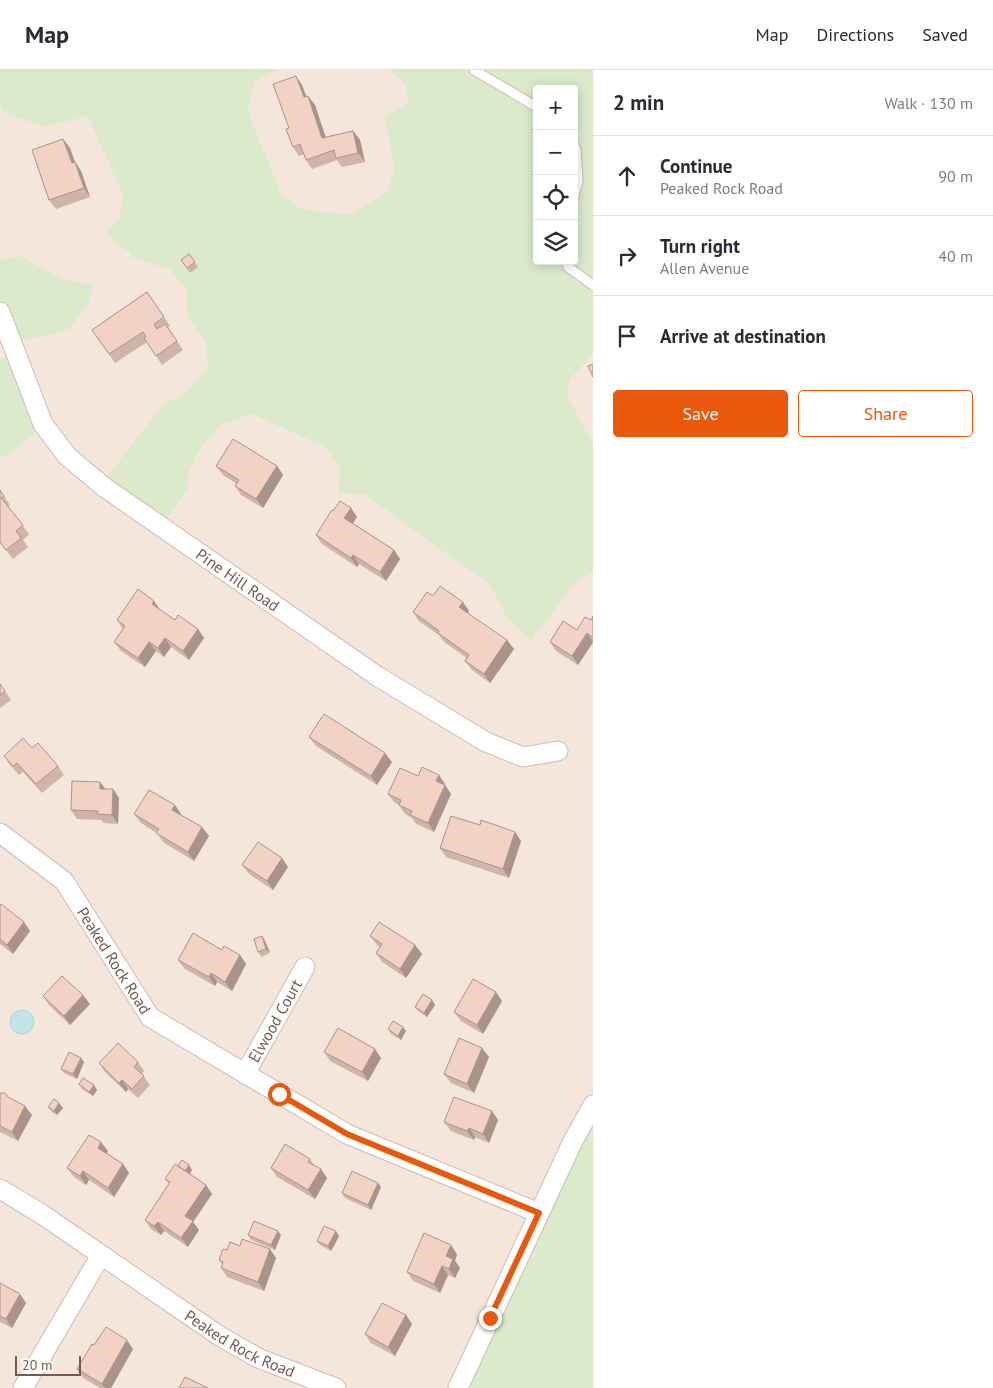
<!DOCTYPE html>
<html lang="en">
<head>
<meta charset="utf-8">
<style>
  body { margin:0; font-family:"PT Sans",sans-serif; background:#f7f7f7; color:#2b2b33 }
  .controls { position:absolute; right:15px; top:15px; display:grid; overflow:hidden; border-radius:5px; box-shadow:0 2px 12px #0003 }
  .controls button { width:45px; height:45px; display:grid; place-items:center; padding:0; border:0; border-bottom:1px solid #e1e1e2; background:#fff; color:#2b2b33; font:25px sans-serif }
  .scale { position:absolute; left:15px; bottom:12px; width:66px; box-sizing:border-box; padding-left:5px; border:2px solid #78594f; border-top:0; font-size:14px; line-height:18px; white-space:nowrap; color:#78594f; -webkit-text-stroke:4px #fef9f3; paint-order:stroke }
  .stop { position:absolute; width:15px; height:15px; margin:-11px; border:4px solid #ea580c; border-radius:50%; background:#fff }
  .stop.end { background:#ea580c; border-color:#fff; box-shadow:0 1px 5px #0008 }
  .list { margin:0; padding:0; list-style:none }
  h2 { display:flex; justify-content:space-between; align-items:center; height:65px; margin:0; padding:0 20px; font-size:21px }
  h2 small { font-size:16px; font-weight:400; color:#7c7c81 }
  .list li { display:grid; grid-template-columns:32px 1fr auto; gap:15px; align-items:center; box-sizing:border-box; height:80px; padding:0 20px; border-top:1px solid #e1e1e2 }
  .list b { display:block; font-size:19px; white-space:nowrap }
  .list p { margin:0; font-size:16px; white-space:nowrap; color:#7c7c81 }
  .list em { font-size:16px; font-style:normal; color:#7c7c81 }
  .actions { display:flex; gap:10px; padding:15px 20px }
  .actions a { flex:1; padding:11px 0; border:1px solid #ea580c; border-radius:5px; text-align:center; font-size:18px; color:#ea580c }
  .actions .main { background:#ea580c; color:#fff }
  .icon { flex:none; width:28px; height:28px; fill:none; stroke:currentColor; stroke-width:2; stroke-linecap:round; stroke-linejoin:round }
  .map { position:relative; flex:none; width:593px; height:1318px; overflow:hidden }
  header { display:flex; align-items:center; gap:30px; box-sizing:border-box; height:70px; padding:0 25px; background:#fff; border-bottom:1px solid #e1e1e2 }
  header strong { font-size:24px }
  nav { display:flex; gap:28px; margin-inline-start:auto; font-size:18px }
  main { display:flex }
  aside { flex:1; background:#fff }
  .map>svg:first-child { display:block }
  .residential { fill:#f4e6db }
  .green { fill:#dbeacb; fill-rule:evenodd }
  .water { fill:#c1e4e6; stroke:#a8d5d7 }
  .lines { fill:none; stroke-linecap:round; stroke-linejoin:round }
  .service-casing { stroke:#cfbbb1; stroke-width:11 }
  .minor-casing { stroke:#cfbbb1; stroke-width:21 }
  .service { stroke:#fff; stroke-width:9 }
  .minor { stroke:#fff; stroke-width:19 }
  .wall { fill:#cfb5a9 }
  .shaded-wall { fill:#a9938a }
  .building { fill:#f1d2c5; stroke:#a9938a }
  .route { stroke:#ea580c; stroke-width:6 }
  .labels { text-anchor:middle; dominant-baseline:central; stroke-width:4.5; stroke-linejoin:round; paint-order:stroke }
  .street-label { font-size:16px; fill:#78594f; stroke:#fef9f3 }
</style>
</head>
<body>
<header>
<strong>Map</strong>
<nav><a>Map</a><a>Directions</a><a>Saved</a></nav>
</header>
<main>
<div class="map">
<svg width="593" height="1318" viewBox="0 0 593 1318">
  <rect width="100%" height="100%" fill="#fcf5ed"/>
  <path class="residential" d="M 279,0 L 389,0 L 405,14 L 408,33 L 384,47 L 395,98 L 387,121 L 351,144 L 303,140 L 282,124 L 253,55 L 248,37 L 256,11 Z
    M 0,34 L 4,42 L 43,57 L 88,45 L 123,126 L 118,177 L 130,182 L 132,188 L 139,189 L 170,200 L 187,221 L 187,246 L 206,273 L 208,298 L 182,326 L 163,334 L 188,418 L 189,402 L 199,380 L 221,355 L 249,344 L 325,377 L 340,399 L 339,423 L 364,424 L 425,469 L 490,513 L 506,546 L 531,571 L 578,508 L 593,503 L 593,1041 L 459,1318 L 0,1318 L 0,386 L 6,386 L 42,359 L 15,283 L 0,289 L 0,238 L 93,216 L 64,211 L 20,186 L 0,190 Z
    M 593,285 L 593,373 L 568,329 L 569,310 Z"/>
  <path class="green" d="M 0,0 L 279,0 L 256,11 L 248,37 L 253,55 L 282,124 L 303,140 L 351,144 L 387,121 L 395,98 L 384,47 L 408,33 L 405,14 L 389,0 L 593,0 L 593,285 L 569,310 L 568,328 L 593,373 L 593,503 L 578,509 L 531,571 L 506,546 L 489,513 L 425,469 L 364,424 L 338,423 L 340,399 L 325,377 L 250,344 L 221,355 L 199,380 L 189,402 L 188,418 L 162,456 L 104,411 L 163,334 L 182,326 L 208,298 L 206,273 L 187,246 L 187,221 L 170,200 L 139,189 L 131,188 L 130,182 L 118,177 L 107,162 L 120,147 L 123,126 L 88,46 L 43,57 L 4,42 L 0,34 ZM 537,19 L 574,19 L 574,191 L 537,191 Z
    M 20,186 L 64,210 L 93,215 L 89,232 L 69,259 L 14,273 L 0,238 L 0,190 Z
    M 16,283 L 42,359 L 6,386 L 0,386 L 0,289 Z
    M 593,1041 L 593,1318 L 459,1318 Z"/>
  <path class="water" d="M10 952a12 12 0 1 1 24 0a12 12 0 1 1-24 0Z"/>
  <g class="lines">
    <defs>
      <path id="service" d="M 474,0 L 537,37
        M 574,76 L 576,79 L 578,111 L 574,126
        M 567,191 L 568,197 L 593,215"/>
      <g id="minor">
        <path id="s1" d="M 0,242 L 43,354 L 67,386 L 104,417 L 377,606 L 486,672 L 523,687 L 558,681"/>
        <path id="s2" d="M 0,763 L 64,811 L 150,947 L 347,1064 L 539,1143"/>
        <path id="s3" d="M 245,1004 L 305,897"/>
        <path id="s4" d="M 0,1119 L 43,1145 L 218,1265 L 258,1288 L 336,1318"/>
        <path d="M 23,1318 L 101,1185"/>
        <path d="M 458,1318 L 573,1071 L 593,1035"/>
      </g>
    </defs>
    <use href="#service" class="service-casing"/>
    <use href="#minor" class="minor-casing"/>
    <use href="#service" class="service"/>
    <use href="#minor" class="minor"/>
  </g>
  <path class="wall" d="M 302,15 L 306,26 L 315,35 L 325,68 L 353,61 L 360,70 L 365,92 L 342,97 L 337,90 L 312,99 L 306,90 L 304,84 L 299,86 L 293,77 L 289,58 Z
    M 70,78 L 75,92 L 81,101 L 90,127 L 56,139 L 49,130 Z
    M 189,184 L 198,197 L 190,203 L 181,190 Z
    M 147,222 L 170,256 L 168,258 L 183,280 L 162,295 L 147,272 L 115,293 L 92,260 Z
    M 216,396 L 277,396 L 283,405 L 263,438 L 241,425 L 235,416 L 237,414 L 223,405 Z
    M 0,420 L 10,435 L 8,437 L 29,464 L 23,470 L 28,477 L 13,489 L 0,473 Z
    M 357,447 L 353,453 L 394,480 L 400,489 L 386,511 L 359,494 L 357,497 L 322,474 L 316,465 Z
    M 433,526 L 469,541 L 468,543 L 514,579 L 490,613 L 472,600 L 465,591 L 467,588 L 444,572 L 439,565 L 419,551 L 413,542 Z
    M 154,531 L 160,540 L 175,550 L 198,559 L 204,568 L 189,590 L 171,577 L 164,587 L 156,581 L 145,597 L 121,581 L 114,572 L 123,559 L 117,550 Z
    M 593,546 L 593,572 L 578,595 L 556,581 L 550,572 L 577,560 L 591,550 Z
    M 0,614 L 11,630 L 0,638 Z
    M 309,667 L 392,692 L 377,715 L 316,676 Z
    M 32,678 L 58,696 L 64,705 L 42,723 L 23,702 L 19,705 L 10,695 L 4,686 Z
    M 439,705 L 451,724 L 434,762 L 416,754 L 412,748 L 405,744 L 399,735 L 394,732 L 388,724 L 418,706 Z
    M 100,712 L 105,719 L 113,719 L 119,728 L 118,754 L 104,753 L 101,750 L 77,749 L 71,740 Z
    M 134,744 L 181,744 L 180,745 L 202,757 L 209,766 L 194,791 L 163,772 L 157,763 L 141,753 Z
    M 521,771 L 509,808 L 446,787 L 440,778 Z
    M 242,795 L 288,797 L 273,820 L 249,804 Z
    M 0,836 L 24,852 L 30,861 L 13,884 L 0,874 Z
    M 262,866 L 265,871 L 270,883 L 262,887 L 258,882 Z
    M 370,866 L 415,875 L 422,884 L 406,908 L 382,892 L 376,883 L 380,877 L 377,875 Z
    M 240,885 L 246,894 L 232,921 L 217,912 L 215,916 L 185,899 L 178,890 Z
    M 43,926 L 90,934 L 70,955 L 49,935 Z
    M 432,930 L 435,935 L 427,947 L 418,941 L 415,937 Z
    M 502,931 L 483,964 L 461,951 L 454,942 Z
    M 388,959 L 406,961 L 401,970 L 391,964 Z
    M 482,978 L 489,987 L 474,1023 L 451,1013 L 444,1004 Z
    M 324,982 L 381,988 L 368,1011 L 330,991 Z
    M 81,988 L 84,992 L 77,1009 L 64,1003 L 61,999 Z
    M 138,992 L 144,1001 L 142,1004 L 150,1015 L 138,1028 L 128,1019 L 126,1022 L 105,1002 L 99,993 Z
    M 79,1014 L 94,1015 L 97,1020 L 93,1026 L 82,1019 Z
    M 0,1023 L 8,1027 L 32,1045 L 18,1071 L 0,1062 Z
    M 59,1033 L 63,1038 L 57,1045 L 52,1042 L 48,1037 Z
    M 492,1041 L 498,1050 L 489,1073 L 475,1067 L 474,1070 L 451,1061 L 444,1052 Z
    M 108,1081 L 107,1083 L 123,1094 L 129,1103 L 114,1127 L 89,1110 L 86,1115 L 74,1107 L 67,1098 Z
    M 310,1089 L 314,1095 L 321,1099 L 327,1108 L 315,1129 L 277,1107 L 271,1098 Z
    M 178,1096 L 192,1100 L 190,1104 L 206,1115 L 212,1124 L 193,1152 L 199,1160 L 188,1177 L 164,1161 L 161,1165 L 151,1159 L 145,1150 L 169,1114 L 165,1109 Z
    M 381,1117 L 371,1140 L 345,1128 L 342,1123 Z
    M 248,1165 L 281,1165 L 275,1180 L 251,1170 Z
    M 339,1166 L 331,1181 L 320,1175 L 317,1171 Z
    M 240,1176 L 270,1179 L 276,1188 L 264,1221 L 227,1207 L 221,1198 L 222,1194 L 219,1190 L 227,1180 Z
    M 457,1184 L 455,1191 L 460,1198 L 455,1208 L 448,1205 L 440,1223 L 413,1211 L 407,1202 Z
    M 0,1213 L 26,1233 L 12,1258 L 0,1252 Z
    M 406,1245 L 412,1254 L 395,1286 L 371,1273 L 365,1264 Z
    M 94,1275 L 133,1279 L 111,1318 L 100,1318 L 83,1308 L 77,1299 Z"/>
  <path class="shaded-wall" d="M 296,6 L 302,15 L 310,36 L 304,27 Z
    M 308,26 L 315,35 L 329,77 L 322,68 Z
    M 353,61 L 360,70 L 365,92 L 358,83 Z
    M 63,69 L 70,78 L 78,102 L 72,93 Z
    M 75,92 L 81,101 L 90,127 L 84,118 Z
    M 277,396 L 283,405 L 263,438 L 256,429 Z
    M 351,438 L 357,447 L 350,457 L 344,448 Z
    M 394,480 L 400,489 L 386,511 L 380,502 Z
    M 353,485 L 359,494 L 357,497 L 351,488 Z
    M 154,531 L 160,540 L 152,534 Z
    M 463,532 L 469,541 L 466,546 L 459,537 Z
    M 198,559 L 204,568 L 189,590 L 183,581 Z
    M 587,563 L 593,572 L 578,595 L 572,586 Z
    M 165,568 L 171,577 L 164,587 L 158,578 Z
    M 507,570 L 514,579 L 490,613 L 484,604 Z
    M 149,572 L 156,581 L 145,597 L 138,588 Z
    M 385,683 L 392,692 L 377,715 L 371,706 Z
    M 439,705 L 445,714 L 442,720 L 436,711 Z
    M 100,712 L 107,721 L 100,719 Z
    M 445,715 L 451,724 L 434,762 L 428,753 Z
    M 113,719 L 119,728 L 118,754 L 112,745 Z
    M 175,735 L 181,744 L 178,749 L 172,740 Z
    M 202,757 L 209,766 L 194,791 L 188,782 Z
    M 515,762 L 521,771 L 509,808 L 503,799 Z
    M 282,788 L 288,797 L 273,820 L 267,811 Z
    M 24,852 L 30,861 L 13,884 L 7,875 Z
    M 262,866 L 265,871 L 270,883 L 266,879 Z
    M 415,875 L 422,884 L 406,908 L 400,899 Z
    M 240,885 L 246,894 L 232,921 L 225,912 Z
    M 211,903 L 217,912 L 215,916 L 209,907 Z
    M 496,922 L 502,931 L 483,964 L 477,955 Z
    M 83,925 L 90,934 L 70,955 L 64,946 Z
    M 432,930 L 435,935 L 427,947 L 424,943 Z
    M 403,957 L 406,961 L 401,970 L 398,966 Z
    M 482,978 L 489,987 L 474,1023 L 467,1014 Z
    M 375,979 L 381,988 L 368,1011 L 362,1002 Z
    M 81,988 L 84,992 L 77,1009 L 73,1004 Z
    M 122,1010 L 128,1019 L 126,1022 L 119,1013 Z
    M 94,1015 L 97,1020 L 93,1026 L 89,1022 Z
    M 59,1033 L 63,1038 L 57,1045 L 54,1041 Z
    M 25,1036 L 32,1045 L 18,1071 L 12,1062 Z
    M 492,1041 L 498,1050 L 489,1073 L 483,1064 Z
    M 469,1058 L 475,1067 L 474,1070 L 467,1061 Z
    M 101,1072 L 108,1081 L 104,1087 L 98,1078 Z
    M 123,1094 L 129,1103 L 114,1127 L 108,1118 Z
    M 189,1095 L 192,1100 L 188,1107 L 185,1102 Z
    M 321,1099 L 327,1108 L 315,1129 L 308,1120 Z
    M 83,1101 L 89,1110 L 86,1115 L 80,1106 Z
    M 378,1113 L 381,1117 L 371,1140 L 368,1135 Z
    M 206,1115 L 212,1124 L 193,1152 L 199,1160 L 188,1177 L 181,1168 L 185,1146 Z
    M 158,1152 L 164,1161 L 161,1165 L 154,1156 Z
    M 278,1161 L 281,1165 L 275,1180 L 271,1175 Z
    M 336,1161 L 339,1166 L 331,1181 L 328,1176 Z
    M 451,1175 L 457,1184 L 455,1191 L 460,1198 L 455,1208 L 449,1199 L 446,1186 Z
    M 270,1179 L 276,1188 L 264,1221 L 258,1212 Z
    M 442,1196 L 448,1205 L 440,1223 L 434,1214 Z
    M 20,1224 L 26,1233 L 12,1258 L 6,1249 Z
    M 406,1245 L 412,1254 L 395,1286 L 388,1277 Z
    M 127,1270 L 133,1279 L 111,1318 L 105,1318 L 102,1314 Z"/>
  <path class="building" d="M 296,6 L 304,27 L 308,26 L 322,68 L 353,61 L 358,83 L 336,88 L 334,80 L 306,90 L 300,74 L 293,77 L 286,59 L 289,58 L 273,14 Z
    M 63,69 L 72,93 L 75,92 L 84,118 L 49,130 L 32,80 Z
    M 189,184 L 195,192 L 187,198 L 181,190 Z
    M 147,222 L 164,247 L 154,254 L 157,259 L 165,254 L 177,271 L 156,286 L 144,268 L 146,267 L 143,262 L 109,284 L 92,260 Z
    M 593,294 L 593,307 L 588,296 Z
    M 233,369 L 277,396 L 256,429 L 235,416 L 239,410 L 216,396 Z
    M 0,420 L 4,426 L 1,428 L 23,455 L 16,461 L 21,468 L 6,480 L 0,472 Z
    M 340,431 L 351,438 L 344,448 L 394,480 L 380,502 L 353,485 L 351,488 L 316,465 L 332,440 L 333,441 Z
    M 440,516 L 463,532 L 459,537 L 507,570 L 484,604 L 465,591 L 469,585 L 438,563 L 439,561 L 413,542 L 427,522 L 433,526 Z
    M 138,519 L 154,531 L 152,534 L 175,550 L 178,545 L 198,559 L 183,581 L 165,568 L 158,578 L 149,572 L 138,588 L 114,572 L 125,556 L 117,550 Z
    M 593,546 L 593,568 L 587,563 L 572,586 L 550,572 L 563,551 L 577,560 L 585,547 L 591,550 Z
    M 0,614 L 5,621 L 0,625 Z
    M 324,644 L 385,683 L 371,706 L 309,667 Z
    M 23,668 L 32,678 L 38,673 L 58,696 L 36,714 L 17,693 L 13,696 L 4,686 Z
    M 422,697 L 439,705 L 436,711 L 445,715 L 428,753 L 410,745 L 412,741 L 399,735 L 401,730 L 388,724 L 400,698 L 418,706 Z
    M 72,711 L 100,712 L 100,719 L 113,719 L 112,745 L 97,744 L 98,741 L 71,740 Z
    M 149,720 L 175,735 L 172,740 L 202,757 L 188,782 L 156,763 L 159,759 L 134,744 Z
    M 451,746 L 480,755 L 481,750 L 515,762 L 503,799 L 440,778 Z
    M 258,772 L 282,788 L 267,811 L 242,795 Z
    M 1,834 L 24,852 L 7,875 L 0,869 L 0,836 Z
    M 379,852 L 415,875 L 400,899 L 376,883 L 382,874 L 370,866 Z
    M 193,863 L 222,880 L 224,876 L 240,885 L 225,912 L 211,903 L 209,907 L 178,890 Z
    M 262,866 L 266,879 L 258,882 L 254,869 Z
    M 62,906 L 83,925 L 64,946 L 43,926 Z
    M 473,909 L 496,922 L 477,955 L 454,942 Z
    M 423,924 L 432,930 L 424,943 L 415,937 Z
    M 393,951 L 403,957 L 398,966 L 388,959 Z
    M 338,958 L 375,979 L 362,1002 L 324,982 Z
    M 459,968 L 482,978 L 467,1014 L 444,1004 Z
    M 118,973 L 138,992 L 134,997 L 144,1006 L 132,1019 L 122,1010 L 119,1013 L 99,993 Z
    M 69,982 L 81,988 L 73,1004 L 61,999 Z
    M 83,1008 L 94,1015 L 89,1022 L 79,1014 Z
    M 0,1023 L 5,1023 L 8,1027 L 25,1036 L 12,1062 L 0,1056 Z
    M 454,1027 L 492,1041 L 483,1064 L 469,1058 L 467,1061 L 444,1052 Z
    M 54,1029 L 59,1033 L 54,1041 L 48,1037 Z
    M 89,1065 L 101,1072 L 98,1078 L 123,1094 L 108,1118 L 83,1101 L 80,1106 L 67,1098 Z
    M 285,1074 L 310,1089 L 308,1092 L 321,1099 L 308,1120 L 271,1098 Z
    M 182,1090 L 189,1095 L 185,1101 L 178,1096 Z
    M 175,1094 L 206,1115 L 185,1146 L 193,1151 L 181,1168 L 158,1152 L 154,1156 L 145,1150 L 170,1112 L 165,1109 Z
    M 352,1101 L 378,1113 L 368,1135 L 342,1123 Z
    M 254,1151 L 278,1161 L 271,1175 L 248,1165 Z
    M 324,1156 L 336,1161 L 328,1176 L 317,1171 Z
    M 424,1163 L 451,1175 L 446,1186 L 453,1189 L 449,1199 L 442,1196 L 434,1214 L 407,1202 Z
    M 242,1169 L 270,1179 L 258,1212 L 221,1198 L 223,1192 L 219,1190 L 223,1179 L 227,1180 L 230,1172 L 240,1176 Z
    M 0,1213 L 20,1224 L 6,1249 L 0,1246 Z
    M 382,1233 L 406,1245 L 388,1277 L 365,1264 Z
    M 106,1257 L 127,1270 L 102,1314 L 77,1299 L 92,1274 L 94,1275 Z
    M 185,1307 L 208,1318 L 179,1318 Z"/>
  <g class="lines">
    <path class="route" d="M 279,1024 L 347,1064 L 539,1143 L 490,1248"/>
  </g>
  <g class="labels">
    <g class="street-label">
      <text stroke="none"><textPath href="#s1" startOffset="371">Pine Hill Road</textPath></text>
      <text stroke="none"><textPath href="#s2" startOffset="174">Peaked Rock Road</textPath></text>
      <text stroke="none"><textPath href="#s3" startOffset="61">Elwood Court</textPath></text>
      <text stroke="none"><textPath href="#s4" startOffset="286">Peaked Rock Road</textPath></text>
    </g>
  </g>
</svg>
<div class="controls">
<button>+</button>
<button>−</button>
<button><svg class="icon" aria-label="locate" viewBox="0 0 24 24"><circle cx="12" cy="12" r="6"/><path d="M12 2v4M12 18v4M2 12h4M18 12h4"/></svg></button>
<button><svg class="icon" aria-label="layers" viewBox="0 0 24 24"><path d="M12 4l9 5-9 5-9-5zM3 14l9 5 9-5"/></svg></button>
</div>
<div class="scale">20 m</div>
<div class="stop" style="left:279px;top:1024px"></div>
<div class="stop end" style="left:490px;top:1248px"></div>
</div>
<aside>
<h2>2 min<small>Walk · 130 m</small></h2>
<ul class="list">
<li><svg class="icon" aria-label="ahead" viewBox="0 0 24 24"><path d="M12 20V5M6 11l6-6 6 6"/></svg><div><b>Continue</b><p>Peaked Rock Road</p></div><em>90 m</em></li>
<li><svg class="icon" aria-label="right" viewBox="0 0 24 24"><path d="M7 20v-9h11M14 6l5 5-5 5"/></svg><div><b>Turn right</b><p>Allen Avenue</p></div><em>40 m</em></li>
<li><svg class="icon" aria-label="arrive" viewBox="0 0 24 24"><path d="M6 21V4h12l-3 4 3 4H6"/></svg><div><b>Arrive at destination</b></div></li>
</ul>
<div class="actions"><a class="main">Save</a><a>Share</a></div>
</aside>
</main>
</body>
</html>
